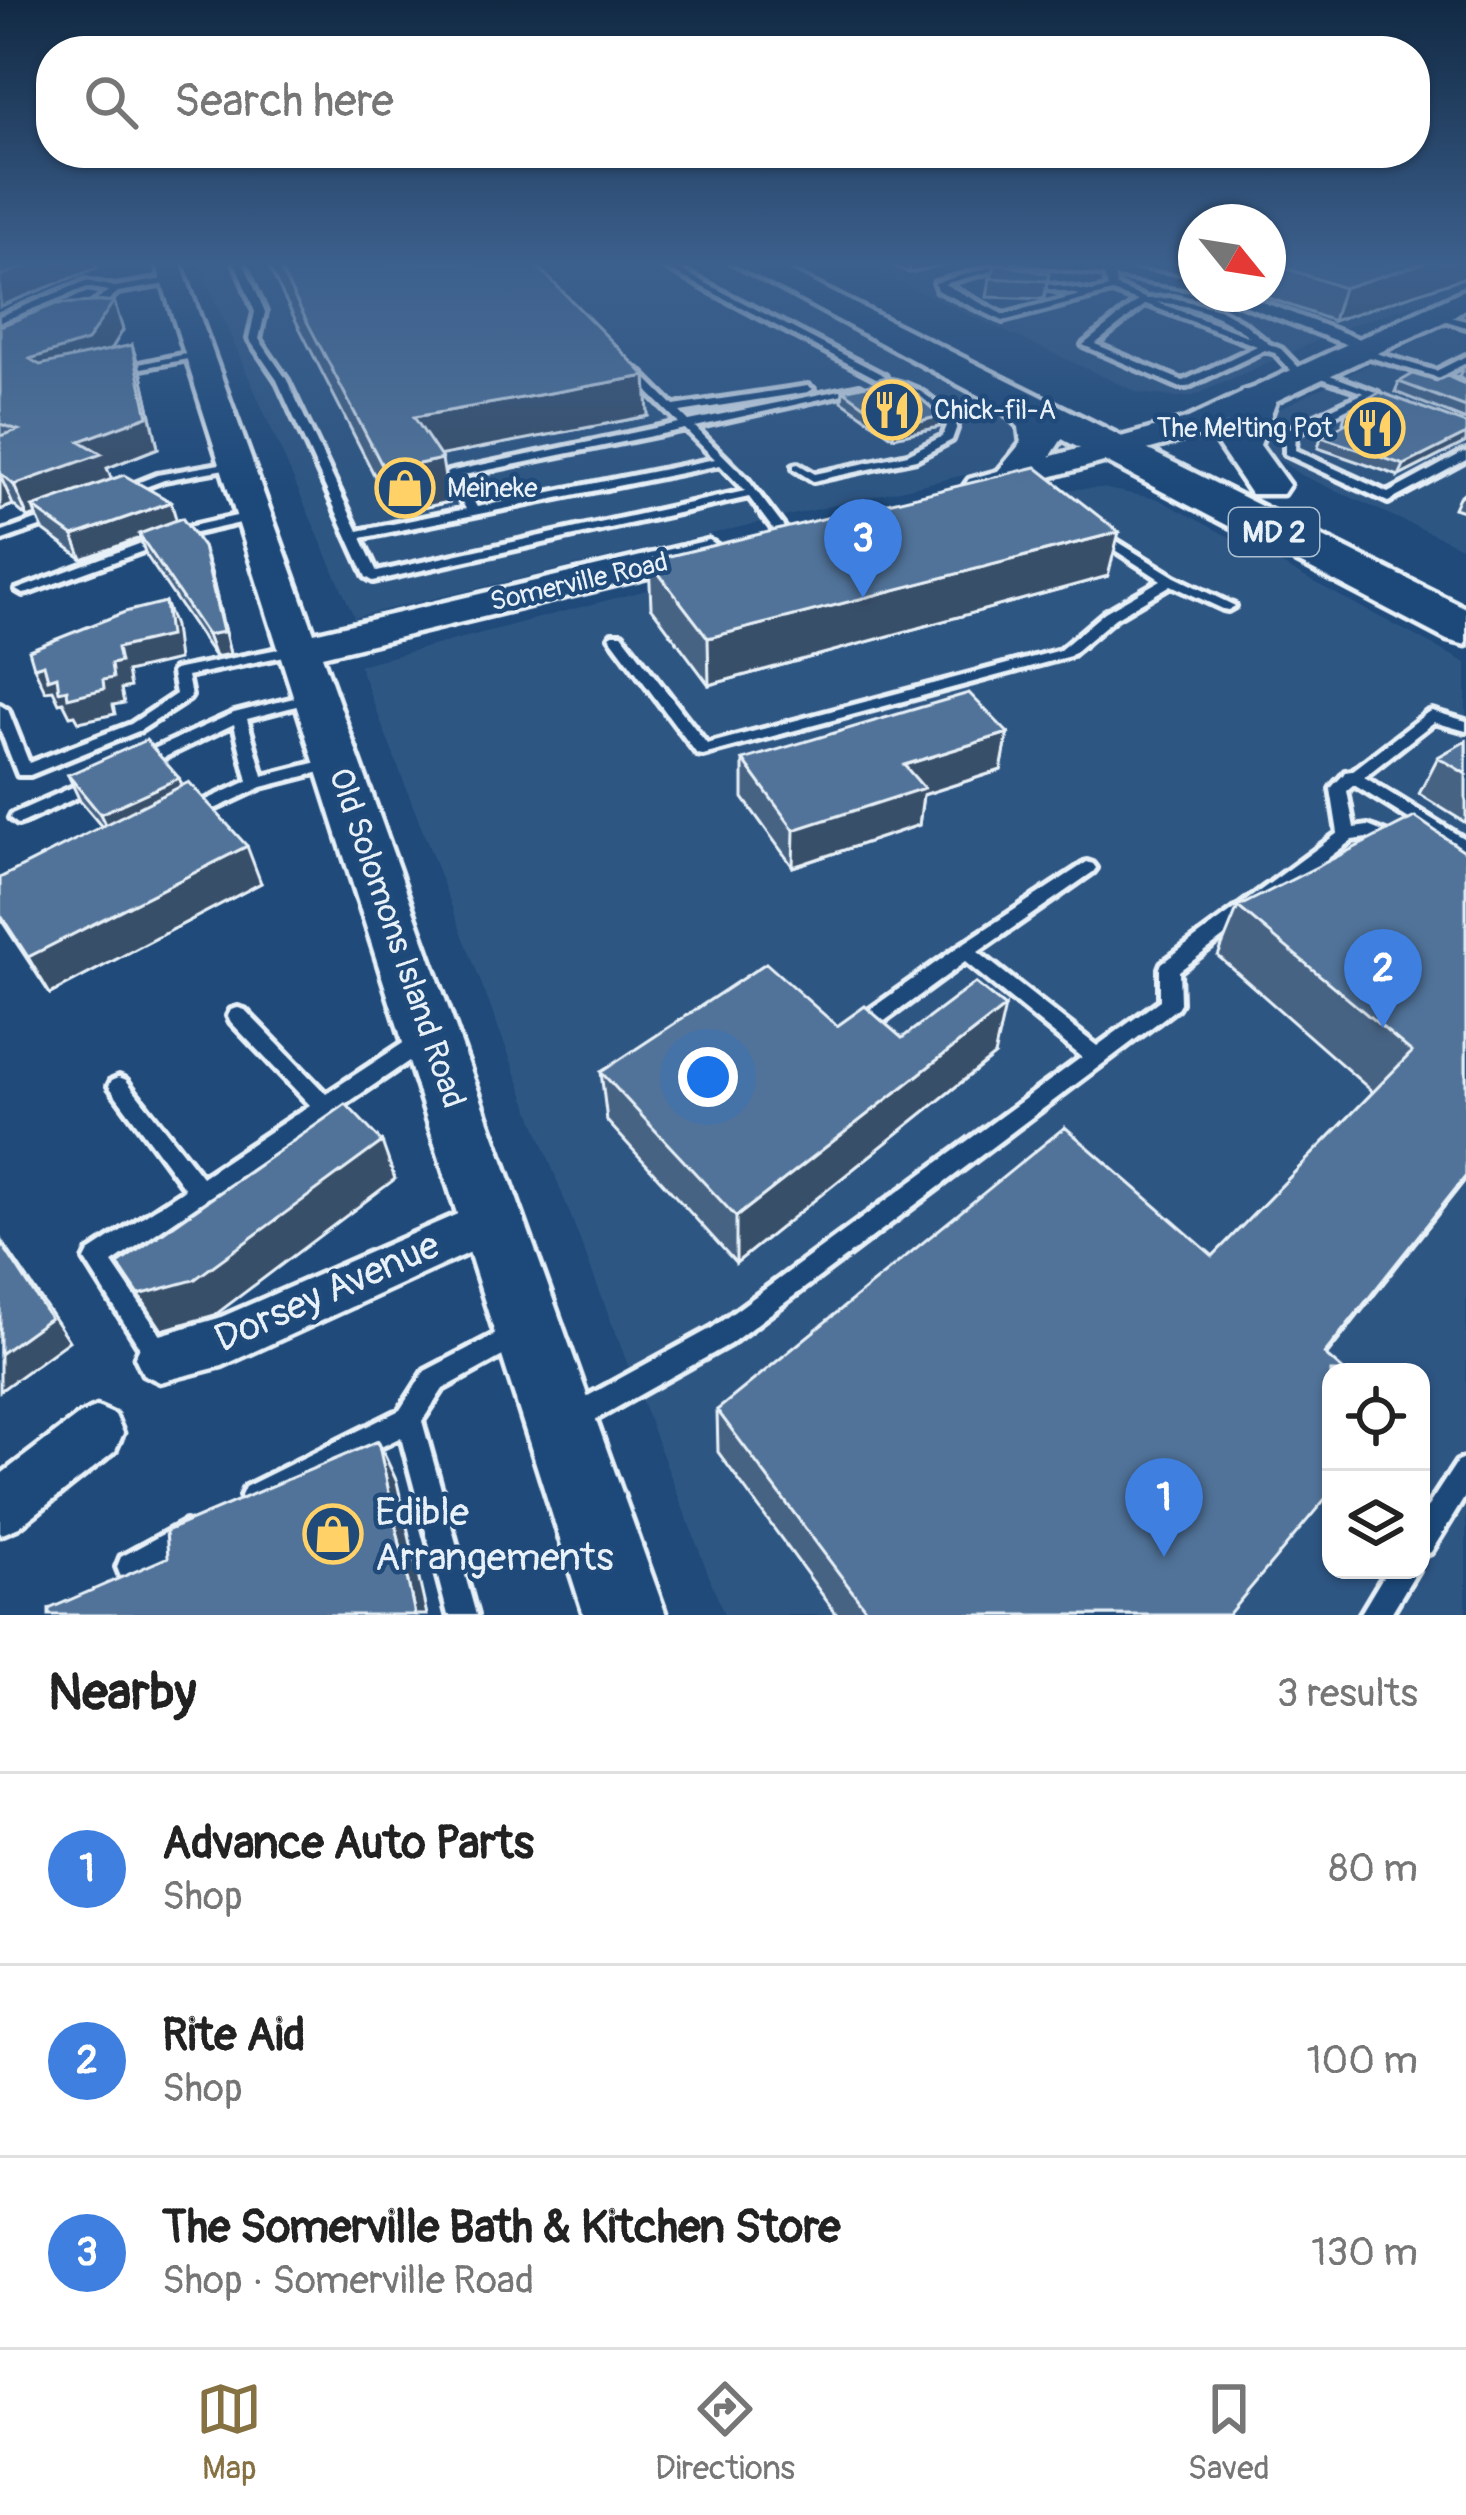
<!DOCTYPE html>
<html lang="en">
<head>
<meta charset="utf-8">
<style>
  body { margin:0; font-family:Pangolin,sans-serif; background:#f2f2f2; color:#222 }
  .controls { position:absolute; right:36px; bottom:36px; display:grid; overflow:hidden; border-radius:24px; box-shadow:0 3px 9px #0004 }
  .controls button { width:108px; height:108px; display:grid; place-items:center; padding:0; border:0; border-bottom:3px solid #e0e0e0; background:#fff; color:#222; font:60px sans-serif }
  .compass { position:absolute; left:1178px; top:204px; width:108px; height:108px; border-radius:50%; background:#fff; box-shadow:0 3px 9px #0004; rotate:120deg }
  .you { position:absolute; left:708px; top:1077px; width:42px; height:42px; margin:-30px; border:9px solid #fff; border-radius:50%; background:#1a73e8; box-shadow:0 0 0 18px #1a73e833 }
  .badge { display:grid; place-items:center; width:78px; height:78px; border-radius:50%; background:#857141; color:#fff; font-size:39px; font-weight:700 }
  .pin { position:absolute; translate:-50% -99px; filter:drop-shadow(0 3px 6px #0008) }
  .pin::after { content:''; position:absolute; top:63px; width:42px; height:36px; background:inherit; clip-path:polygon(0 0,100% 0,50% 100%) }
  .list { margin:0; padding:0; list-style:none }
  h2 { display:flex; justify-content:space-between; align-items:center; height:156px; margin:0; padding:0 48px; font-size:51px }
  h2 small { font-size:39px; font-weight:400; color:#767676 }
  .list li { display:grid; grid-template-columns:78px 1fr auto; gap:36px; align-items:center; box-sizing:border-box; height:192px; padding:0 48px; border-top:3px solid #e0e0e0 }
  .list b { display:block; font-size:45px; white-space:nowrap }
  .list p { margin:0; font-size:39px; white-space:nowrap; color:#767676 }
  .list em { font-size:39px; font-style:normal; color:#767676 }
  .icon { flex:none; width:66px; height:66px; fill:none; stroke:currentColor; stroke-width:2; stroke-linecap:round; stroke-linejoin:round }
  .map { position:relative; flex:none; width:1466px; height:1615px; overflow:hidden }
  .search { position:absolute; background:#fff; box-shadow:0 3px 9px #0004; left:36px; right:36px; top:36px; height:132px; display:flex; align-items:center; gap:30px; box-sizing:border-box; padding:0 42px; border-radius:48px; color:#767676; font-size:45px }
  .sheet { height:732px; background:#fff }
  nav { display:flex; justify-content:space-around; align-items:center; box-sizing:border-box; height:168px; border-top:3px solid #e0e0e0; background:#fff; font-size:33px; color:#767676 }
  nav a { display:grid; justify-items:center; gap:6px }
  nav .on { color:#857141 }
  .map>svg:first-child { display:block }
  .built { fill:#2e5683; fill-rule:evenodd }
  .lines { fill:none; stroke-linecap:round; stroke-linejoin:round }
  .lane-casing { stroke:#e8f1f8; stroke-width:10 }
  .street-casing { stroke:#e8f1f8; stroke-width:9 }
  .secondary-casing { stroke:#e8f1f8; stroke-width:9 }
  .highway-casing { stroke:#e8f1f8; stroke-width:9 }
  .lane { fill:#1f4a7a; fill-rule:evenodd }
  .street { fill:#1f4a7a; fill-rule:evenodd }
  .secondary { fill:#1f4a7a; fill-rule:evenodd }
  .highway { fill:#1f4a7a; fill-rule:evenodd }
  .wall { fill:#466384; stroke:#e8f1f8; stroke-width:3 }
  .shaded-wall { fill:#39506b; stroke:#e8f1f8; stroke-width:3 }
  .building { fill:#517399; stroke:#e8f1f8; stroke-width:3 }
  .labels { text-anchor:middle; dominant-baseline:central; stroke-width:9; stroke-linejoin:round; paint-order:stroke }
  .far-poi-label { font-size:27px; fill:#e8f1f8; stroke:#1f4a7a; text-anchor:start }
  .far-street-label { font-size:27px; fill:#e8f1f8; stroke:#1f4a7a }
  .shield { fill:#1f4a7a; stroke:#acbfd2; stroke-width:3 }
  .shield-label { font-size:30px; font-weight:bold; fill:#e8f1f8 }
  .street-label { font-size:33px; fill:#e8f1f8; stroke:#1f4a7a }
  .near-street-label { font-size:39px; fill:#e8f1f8; stroke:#1f4a7a }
  .near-poi-label { font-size:39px; fill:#e8f1f8; stroke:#1f4a7a; text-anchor:start }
</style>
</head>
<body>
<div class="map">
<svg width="1466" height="1615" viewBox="0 0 1466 1615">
  <rect width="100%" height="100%" fill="#1f4a7a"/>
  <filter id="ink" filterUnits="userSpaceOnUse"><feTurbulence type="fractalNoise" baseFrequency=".00833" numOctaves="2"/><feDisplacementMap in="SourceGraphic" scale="24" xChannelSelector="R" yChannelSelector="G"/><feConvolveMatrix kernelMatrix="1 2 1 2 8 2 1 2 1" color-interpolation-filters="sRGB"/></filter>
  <g filter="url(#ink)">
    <path class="built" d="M 198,262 L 723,262 L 984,396 L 1017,418 L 1024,447 L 1007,465 L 354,617 Z
      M 855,262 L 1196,262 L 1196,294 L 1268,294 L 1466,262 L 1466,288 L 1359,322 L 1193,396 L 1174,397 L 1139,393 Z
      M 1466,316 L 1466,549 L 1299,474 L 1260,447 L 1257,437 L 1265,419 L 1277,410 Z
      M 1101,488 L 1158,499 L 1466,663 L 1466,1615 L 724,1615 L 359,665 L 1027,491 ZM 1331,1372 L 1421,1372 L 1421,1570 L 1331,1570 Z"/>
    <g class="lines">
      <defs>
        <path id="lane" d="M 235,262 L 243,262 L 265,312 L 259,339 L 287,380 L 358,531 L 466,509 L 446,474 L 448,472 L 679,423 L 630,374 L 630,370 L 638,370 L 674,406 L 808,386 L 813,389 L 808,392 L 680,412 L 689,421 L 860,386 L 865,389 L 695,427 L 748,480 L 789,534 L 787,537 L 779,537 L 749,497 L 373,581 L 366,577 L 277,380 L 249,339 L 255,312 ZM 685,429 L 715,459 L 477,507 L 459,476 ZM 720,465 L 745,491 L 377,572 L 361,538 Z
          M 655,262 L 665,262 L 885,376 L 876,378 Z
          M 1101,262 L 1109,262 L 1117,287 L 1147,299 L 1173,298 L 1219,309 L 1244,323 L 1269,344 L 1281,349 L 1308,377 L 1299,379 L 1275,353 L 1265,350 L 1187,387 L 1179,387 L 1083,345 L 1138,301 L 1112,292 L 1003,321 L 937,290 L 935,283 L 1002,264 L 1002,268 L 944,284 L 1004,315 L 1080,295 L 1024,284 L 1024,280 L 1092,292 L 1108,288 ZM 1156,302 C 1192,305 1221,314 1250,337 ZM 1146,304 L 1257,346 L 1183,381 L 1095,344 Z
          M 175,277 L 179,280 L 178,282 L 118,292 L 92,314 L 84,312 L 108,291 L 87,287 L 0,322 L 0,316 L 86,281 L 115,287 Z
          M 1434,313 L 1466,321 L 1466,327 L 1434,317 Z
          M 1359,348 L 1436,371 L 1466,356 L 1466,363 L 1445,374 L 1466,386 L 1466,393 L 1433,376 L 1356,353 L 1356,349 Z
          M 200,351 L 205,354 L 203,356 L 121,372 L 116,369 Z
          M 1314,369 L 1378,393 L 1296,434 L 1295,450 L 1388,493 L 1462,453 L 1466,452 L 1466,460 L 1388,502 L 1285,454 L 1285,434 L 1245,426 L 1245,422 L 1249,421 L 1290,428 L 1364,393 L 1310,374 L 1310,370 Z
          M 885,380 C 918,384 938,401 957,426 L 952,440 L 916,459 L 813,481 L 794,469 L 794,465 L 798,464 L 815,474 L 908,454 L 943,436 L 947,426 C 928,404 911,390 881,385 L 880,383 Z
          M 237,461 L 241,462 L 241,466 L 164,480 L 121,496 L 115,492 L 157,475 Z
          M 58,512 L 62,513 L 62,519 L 0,541 L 0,533 Z
          M 254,512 L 260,516 L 258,519 L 187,535 L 28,593 L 23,594 L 16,590 L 179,529 Z
          M 1102,532 L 1175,577 L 1235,606 L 1228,610 L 1223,609 L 1171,585 L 1115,618 L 1070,656 L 703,755 L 697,754 L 610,637 L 612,634 L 622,634 L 707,744 L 1060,650 L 1105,612 L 1161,580 L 1098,539 L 1098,533 Z
          M 298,645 L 305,649 L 303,652 L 187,676 L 191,696 L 189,699 L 141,730 L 30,775 L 18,775 L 0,729 L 0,705 L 8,710 L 29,763 L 131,724 L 176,694 L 172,673 L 174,670 Z
          M 314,693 L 319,694 L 321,697 L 319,700 L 247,719 L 263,776 L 334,758 L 342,763 L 340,767 L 262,787 L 193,819 L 187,817 L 185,813 L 187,809 L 248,781 L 234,724 L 148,765 L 142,766 L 134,761 L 136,757 L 234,713 Z
          M 1432,711 L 1466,721 L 1466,731 L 1434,722 L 1364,777 L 1466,840 L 1466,854 L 1354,785 L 1347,791 L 1354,828 L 1368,826 L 1403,840 L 1406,844 L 1403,848 L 1397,850 L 1367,838 L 1352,840 L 1179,971 L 1180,1003 L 1177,1008 L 730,1344 L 584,1426 L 575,1430 L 566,1426 L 562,1417 L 566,1408 L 712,1328 L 1082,1057 L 965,962 L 875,1028 L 868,1030 L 861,1028 L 858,1022 L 861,1016 L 958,947 L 1087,862 L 1093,864 L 1096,868 L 1093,872 L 978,952 L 1097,1046 L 1160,1000 L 1160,968 L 1162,963 L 1338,833 L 1331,789 C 1335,782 1342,778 1345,772 L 1352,771 L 1427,713 Z
          M 91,779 L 99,784 L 97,788 L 24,822 L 18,824 L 10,818 L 12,814 Z
          M 238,1008 L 245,1010 L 326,1094 L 417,1034 L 424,1032 L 431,1034 L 434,1040 L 431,1046 L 112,1263 L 168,1346 L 171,1355 L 168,1364 L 159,1367 L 150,1364 L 85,1260 L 89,1252 L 185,1189 L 109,1086 L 112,1080 L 119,1077 L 126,1080 L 202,1177 L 310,1105 L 231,1022 L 228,1016 L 231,1010 Z
          M 517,1323 L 526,1327 L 529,1335 L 526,1343 L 443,1389 L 422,1421 L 476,1615 L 448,1615 L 401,1437 L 263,1505 L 254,1509 L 245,1505 L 241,1496 L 245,1487 L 400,1410 L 425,1371 Z
          M 1466,1458 L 1466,1495 L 1431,1552 L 1421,1556 L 1421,1517 L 1457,1462 Z
          M 185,1522 L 195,1526 L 199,1536 L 195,1546 L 131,1581 L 121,1577 L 117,1567 L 121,1557 Z
          M 1387,1570 L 1417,1570 L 1390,1615 L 1360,1615 Z"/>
        <path id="street" d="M 1015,262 L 1060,262 L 1196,279 L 1196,289 Z
          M 1215,294 L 1241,294 L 1378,346 L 1361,350 Z
          M 492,1199 L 508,1205 L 515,1220 L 508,1235 L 222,1366 L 160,1382 L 143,1374 L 135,1357 L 143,1340 L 219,1318 Z
          M 97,1407 L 115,1415 L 123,1433 L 115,1451 L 19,1527 L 0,1535 L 0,1475 L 79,1415 Z"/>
        <path id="secondary" d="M 156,262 L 180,262 L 314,633 L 709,540 L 727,551 L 722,559 L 322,656 L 666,1615 L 584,1615 Z
          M 1466,289 L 1466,308 L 1446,321 L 1208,433 L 981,496 L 964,486 L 969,479 L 1186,419 Z"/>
        <path id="highway" d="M 731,262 L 771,262 L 1466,608 L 1466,645 L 1447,640 L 1062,439 L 1031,486 L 999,486 L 993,477 L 1021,443 L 1019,427 L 995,404 Z
          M 1257,387 L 1271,391 L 1277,399 L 1260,445 L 1289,485 L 1283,494 L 1251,494 L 1218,445 L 1243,391 Z"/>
      </defs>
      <use href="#lane" class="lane-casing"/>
      <use href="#street" class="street-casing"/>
      <use href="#secondary" class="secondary-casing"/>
      <use href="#highway" class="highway-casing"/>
      <use href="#lane" class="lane"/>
      <use href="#street" class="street"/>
      <use href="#secondary" class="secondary"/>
      <use href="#highway" class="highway"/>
    </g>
    <path class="wall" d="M 266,262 L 533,262 L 646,376 L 648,416 L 440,455 L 449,502 L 394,514 Z
      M 885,262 L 956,262 L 909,273 Z
      M 1170,262 L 1196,262 L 1196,271 Z
      M 1268,262 L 1466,262 L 1333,321 L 1258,294 L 1268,294 Z
      M 1049,274 L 1044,299 L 987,297 L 990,278 Z
      M 114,301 L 123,330 L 111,350 L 142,375 L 158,448 L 107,468 L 111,479 L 177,520 L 210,568 L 230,654 L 215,657 L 146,555 L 140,538 L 82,559 L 43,530 L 36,515 L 28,518 L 13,505 L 0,510 L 0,326 Z
      M 1466,365 L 1466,382 L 1459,377 L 1463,367 Z
      M 1436,381 L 1466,385 L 1466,420 L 1395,392 L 1399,382 Z
      M 843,390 L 939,427 L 893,437 L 842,401 Z
      M 1346,411 L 1466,424 L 1466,442 L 1399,476 L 1318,448 L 1321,437 L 1346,423 L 1343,422 Z
      M 1466,491 L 1466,512 L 1454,508 L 1459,497 Z
      M 649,561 L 1108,576 L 709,685 L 651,607 Z
      M 1008,733 L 1001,770 L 923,795 L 919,825 L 793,867 L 743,798 L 743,760 Z
      M 1466,741 L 1466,823 L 1419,794 L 1438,757 Z
      M 68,775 L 182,786 L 261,883 L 50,994 L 0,918 L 0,878 L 102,827 L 80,801 Z
      M 1466,852 L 1466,1179 L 1326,1355 L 1228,1615 L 837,1615 L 718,1452 L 717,1410 L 1213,1256 L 1373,1092 L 1218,956 L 1238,907 Z
      M 837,1026 L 994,1056 L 736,1263 L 607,1121 L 601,1072 Z"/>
    <path class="shaded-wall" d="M 37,262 L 94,262 L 97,268 L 0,306 L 0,276 Z
      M 910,262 L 956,262 L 909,273 Z
      M 1427,262 L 1466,262 L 1466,277 L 1333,321 L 1343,288 Z
      M 114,301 L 123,330 L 98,371 L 42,389 L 30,359 Z
      M 132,345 L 142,375 L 158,448 L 107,468 L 114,486 L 33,507 L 36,515 L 28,518 L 14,485 L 80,441 Z
      M 646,376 L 648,416 L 422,459 L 414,417 Z
      M 941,416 L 939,427 L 893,437 L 894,427 Z
      M 1466,434 L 1466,442 L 1399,476 L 1404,465 Z
      M 442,459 L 449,502 L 394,514 L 385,471 Z
      M 0,475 L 13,505 L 0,510 Z
      M 171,502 L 178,525 L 139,534 L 140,538 L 82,559 L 73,536 Z
      M 1119,532 L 1108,576 L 709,685 L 708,638 Z
      M 203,547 L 210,568 L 230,654 L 215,657 L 207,635 Z
      M 165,602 L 174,626 L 178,660 L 127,672 L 130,687 L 121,689 L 124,703 L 113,705 L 115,714 L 79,722 L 75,715 L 70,716 L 63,702 L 59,703 L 53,690 L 45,691 L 34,667 L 44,664 L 57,676 L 103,680 L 117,648 Z
      M 1008,733 L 1001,770 L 923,795 L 919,825 L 793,867 L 794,830 L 904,765 Z
      M 179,778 L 189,803 L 112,839 L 100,814 Z
      M 247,846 L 261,883 L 50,994 L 28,957 Z
      M 1005,1007 L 994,1056 L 736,1263 L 736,1217 Z
      M 382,1142 L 395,1179 L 215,1315 L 162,1330 L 139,1295 Z
      M 1466,1176 L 1466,1179 L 1294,1397 L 1324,1354 Z
      M 0,1238 L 69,1341 L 0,1391 Z
      M 378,1441 L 397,1482 L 427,1615 L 415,1615 Z"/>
    <path class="building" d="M 0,262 L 37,262 L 0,276 Z
      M 276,262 L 533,262 L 646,376 L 414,417 L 442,459 L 385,471 Z
      M 1268,262 L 1427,262 L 1343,288 Z
      M 997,263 L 1049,274 L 1047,281 L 990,278 Z
      M 114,301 L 87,341 L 30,359 L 40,365 L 132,345 L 148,416 L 80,441 L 102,454 L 14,485 L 0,473 L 0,436 L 18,430 L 0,424 L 0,326 L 56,304 Z
      M 1413,374 L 1436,381 L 1447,376 L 1466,385 L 1466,407 L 1399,382 Z
      M 890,380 L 903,383 L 941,416 L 894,427 L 843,390 Z
      M 1380,392 L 1466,424 L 1466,434 L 1404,465 L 1321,437 L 1359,416 L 1346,411 Z
      M 1036,467 L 1119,532 L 708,638 L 649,561 Z
      M 124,475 L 171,502 L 73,536 L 33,507 Z
      M 182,518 L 203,547 L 223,632 L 207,635 L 139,534 Z
      M 165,602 L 169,636 L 117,648 L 120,662 L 111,664 L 113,678 L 103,680 L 104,689 L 68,698 L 67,689 L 59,691 L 57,676 L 48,679 L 44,664 L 34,667 L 29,650 L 125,612 Z
      M 969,693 L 1008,733 L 904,765 L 924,788 L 794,830 L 743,760 Z
      M 146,740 L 179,778 L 100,814 L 68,775 Z
      M 1466,741 L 1466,774 L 1438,757 Z
      M 189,782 L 247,846 L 28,957 L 0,914 L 0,878 Z
      M 1415,817 L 1466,852 L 1466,1176 L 1324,1354 L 1345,1372 L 1331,1372 L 1331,1492 L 1228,1615 L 870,1615 L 717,1410 L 1065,1127 L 1213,1256 L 1412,1052 L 1238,907 Z
      M 766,963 L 837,1026 L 865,1006 L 902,1038 L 975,983 L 1005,1007 L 736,1217 L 601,1072 Z
      M 346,1104 L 382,1142 L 194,1280 L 139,1295 L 118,1264 Z
      M 0,1241 L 50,1318 L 0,1354 Z
      M 378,1441 L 415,1615 L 49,1615 L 49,1609 L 168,1557 L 166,1531 Z"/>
  </g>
  <linearGradient id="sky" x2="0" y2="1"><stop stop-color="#112943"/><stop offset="0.54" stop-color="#3c608d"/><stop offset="1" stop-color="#3c608d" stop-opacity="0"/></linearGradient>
  <rect width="1466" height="488" fill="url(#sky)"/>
  <defs>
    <symbol id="restaurant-ring" viewBox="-11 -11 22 22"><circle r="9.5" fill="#1f4a7a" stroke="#ffd166" stroke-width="1.5"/><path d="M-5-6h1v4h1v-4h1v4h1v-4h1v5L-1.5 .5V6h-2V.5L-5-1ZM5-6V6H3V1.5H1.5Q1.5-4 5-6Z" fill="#ffd166"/></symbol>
    <symbol id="shop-ring" viewBox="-11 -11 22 22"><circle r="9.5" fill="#1f4a7a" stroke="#ffd166" stroke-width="1.5"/><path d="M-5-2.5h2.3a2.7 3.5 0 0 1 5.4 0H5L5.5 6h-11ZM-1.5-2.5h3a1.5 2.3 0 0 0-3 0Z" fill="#ffd166"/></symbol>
  </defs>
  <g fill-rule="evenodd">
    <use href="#restaurant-ring" x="859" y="377" width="66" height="66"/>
    <use href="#restaurant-ring" x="1342" y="395" width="66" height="66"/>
    <use href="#shop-ring" x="372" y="455" width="66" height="66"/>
    <use href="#shop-ring" x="300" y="1501" width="66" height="66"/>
  </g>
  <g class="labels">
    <g class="far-poi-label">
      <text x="934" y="410">Chick-fil-A</text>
      <text x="1333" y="428" text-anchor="end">The Melting Pot</text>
      <text x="447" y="488">Meineke</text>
    </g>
    <g class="far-street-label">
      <text transform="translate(579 582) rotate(-13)">Somerville Road</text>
    </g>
    <rect class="shield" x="1229" y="508" width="90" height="48" rx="9"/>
    <g class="shield-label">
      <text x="1274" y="532">MD 2</text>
    </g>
    <g class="street-label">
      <text transform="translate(397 938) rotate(71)">Old Solomons Island Road</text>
    </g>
    <g class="near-street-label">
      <text transform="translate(327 1292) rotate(-24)">Dorsey Avenue</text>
    </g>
    <g class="near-poi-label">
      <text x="375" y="1512">Edible<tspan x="375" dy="45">Arrangements</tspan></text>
    </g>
  </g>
</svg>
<div class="controls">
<button><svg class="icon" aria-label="locate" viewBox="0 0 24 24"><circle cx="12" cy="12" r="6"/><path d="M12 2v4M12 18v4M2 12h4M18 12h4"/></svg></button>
<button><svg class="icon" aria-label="layers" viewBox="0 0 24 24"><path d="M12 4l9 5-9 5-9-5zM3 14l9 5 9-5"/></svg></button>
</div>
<svg class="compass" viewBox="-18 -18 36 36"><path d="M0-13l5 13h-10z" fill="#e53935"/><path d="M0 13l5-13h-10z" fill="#767676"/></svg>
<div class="you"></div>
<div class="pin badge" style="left:1164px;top:1557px;background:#3f7fe0">1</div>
<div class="pin badge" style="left:1383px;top:1028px;background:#3f7fe0">2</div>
<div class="pin badge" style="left:863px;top:598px;background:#3f7fe0">3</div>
<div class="search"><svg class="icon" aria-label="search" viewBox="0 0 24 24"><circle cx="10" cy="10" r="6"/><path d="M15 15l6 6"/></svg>Search here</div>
</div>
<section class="sheet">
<h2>Nearby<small>3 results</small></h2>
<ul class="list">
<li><span class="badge" style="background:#3f7fe0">1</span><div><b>Advance Auto Parts</b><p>Shop</p></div><em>80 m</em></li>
<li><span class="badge" style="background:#3f7fe0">2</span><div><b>Rite Aid</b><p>Shop</p></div><em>100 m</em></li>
<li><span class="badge" style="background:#3f7fe0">3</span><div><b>The Somerville Bath &amp; Kitchen Store</b><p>Shop · Somerville Road</p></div><em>130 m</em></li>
</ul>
</section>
<nav>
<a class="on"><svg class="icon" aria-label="map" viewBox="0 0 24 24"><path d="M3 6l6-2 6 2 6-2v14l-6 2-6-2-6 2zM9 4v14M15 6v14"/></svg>Map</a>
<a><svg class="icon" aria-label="directions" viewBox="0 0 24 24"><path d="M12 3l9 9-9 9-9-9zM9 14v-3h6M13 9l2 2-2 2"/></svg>Directions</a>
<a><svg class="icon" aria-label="saved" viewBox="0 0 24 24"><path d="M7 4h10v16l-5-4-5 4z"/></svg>Saved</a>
</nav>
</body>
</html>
